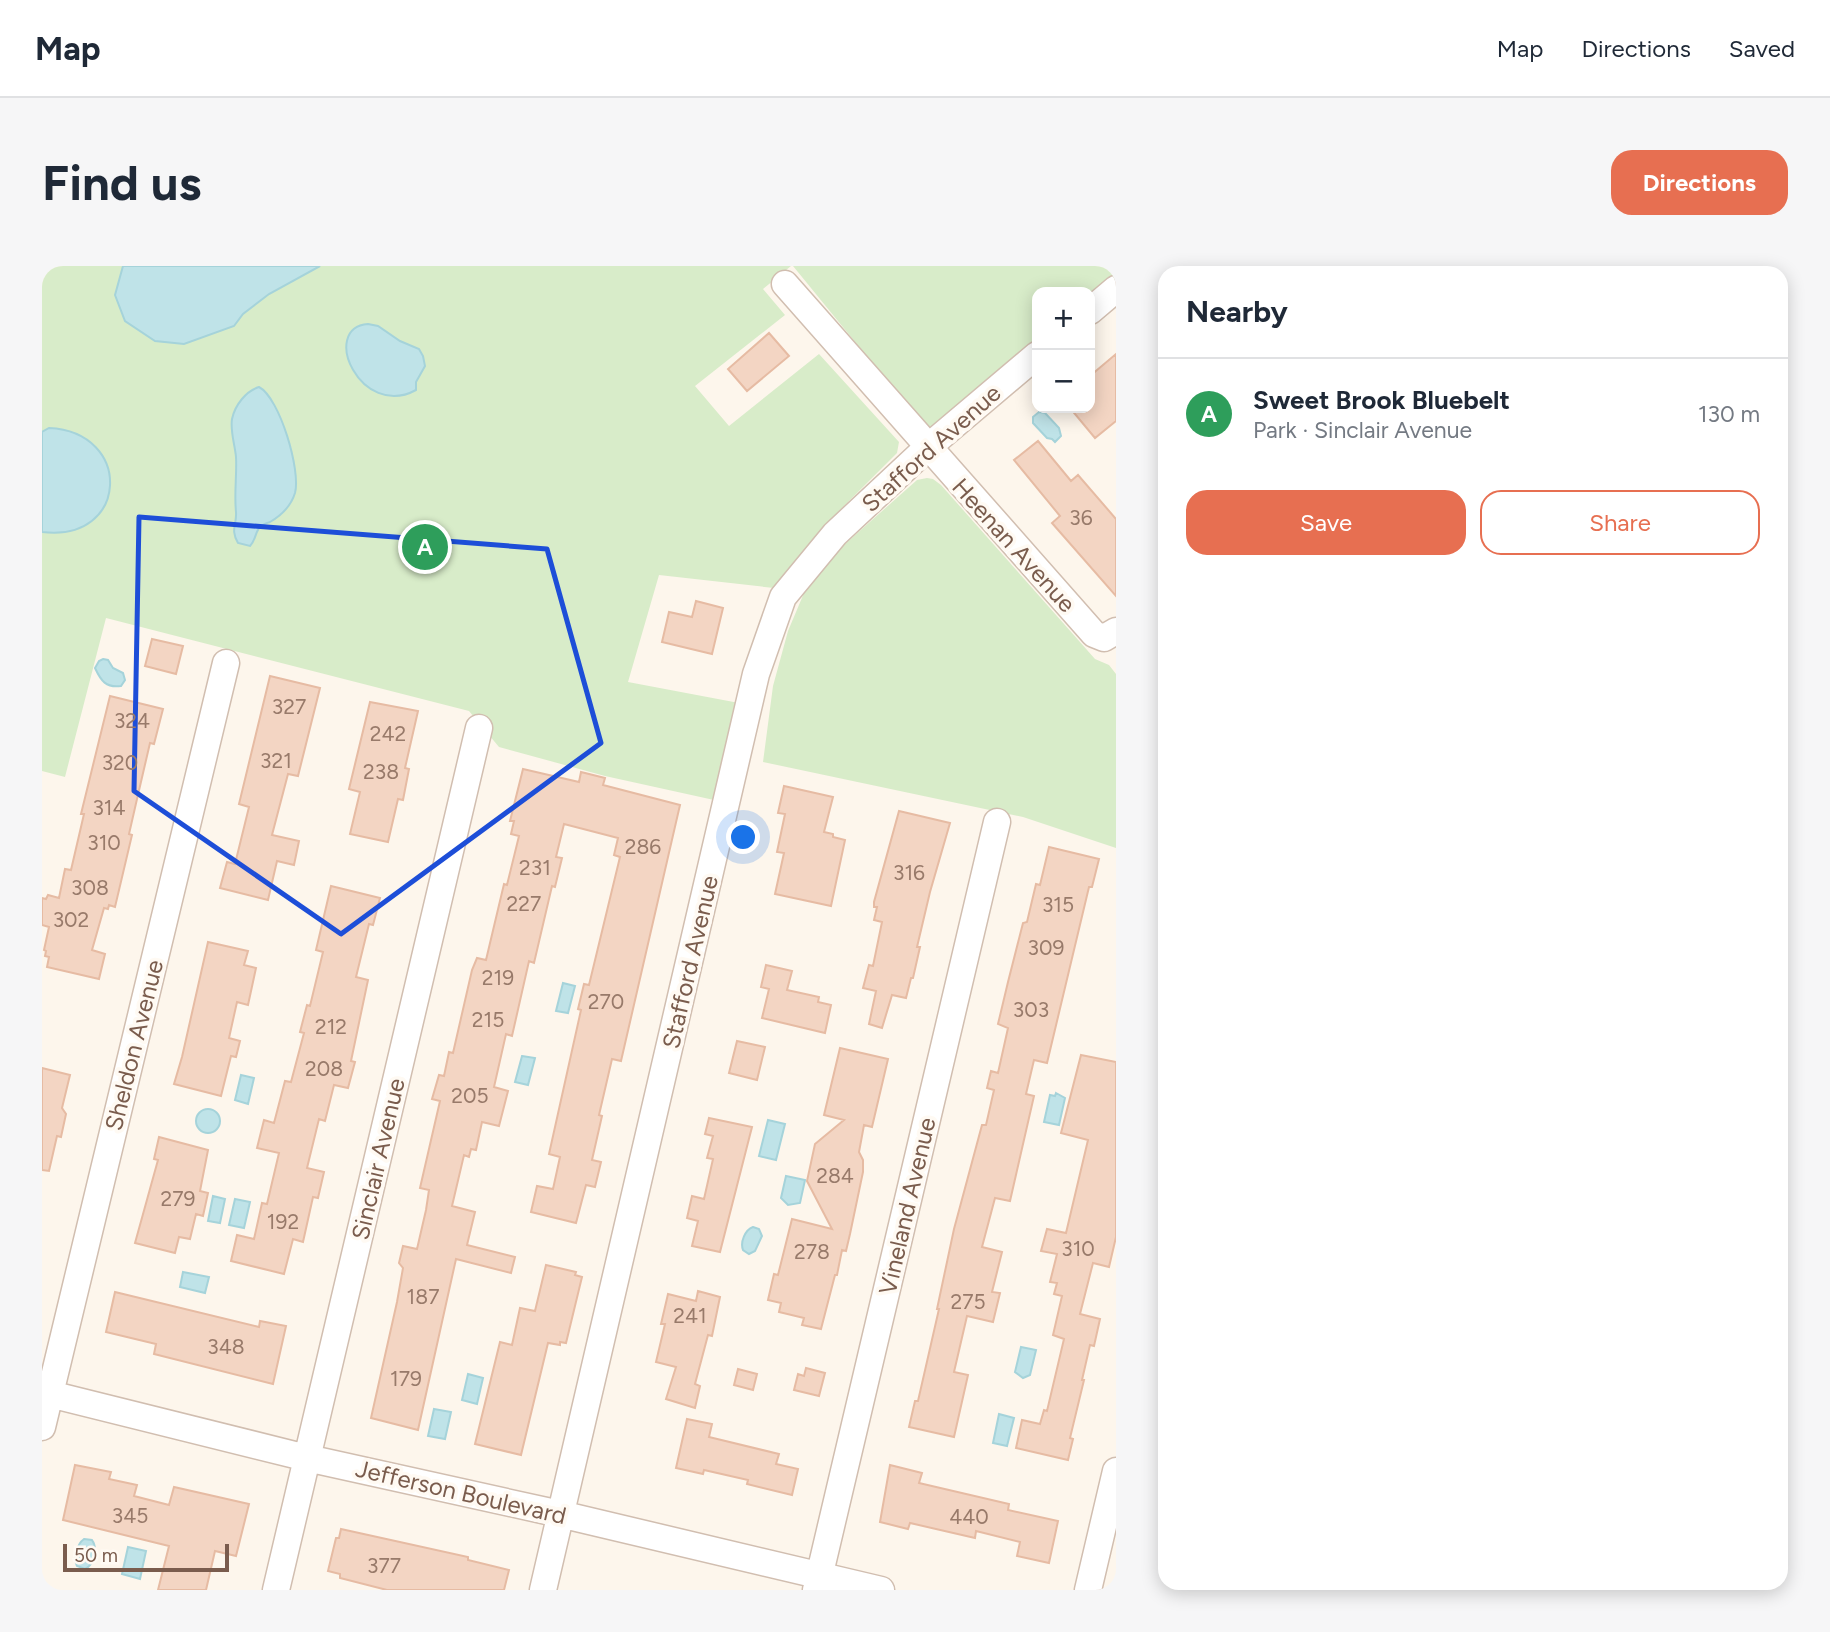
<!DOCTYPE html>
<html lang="en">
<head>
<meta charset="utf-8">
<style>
  body { margin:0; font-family:Figtree,sans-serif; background:#f6f6f7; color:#1f2937 }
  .controls { position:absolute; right:21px; top:21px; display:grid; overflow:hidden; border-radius:14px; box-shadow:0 4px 18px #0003 }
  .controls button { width:63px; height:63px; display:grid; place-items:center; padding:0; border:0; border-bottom:2px solid #e0e1e3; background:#fff; color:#1f2937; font:35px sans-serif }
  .scale { position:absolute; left:21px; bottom:18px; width:166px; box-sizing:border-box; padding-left:7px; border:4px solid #7a5c4d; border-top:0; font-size:19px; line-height:24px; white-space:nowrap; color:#7a5c4d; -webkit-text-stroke:5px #fffaf3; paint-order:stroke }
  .you { position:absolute; left:702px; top:572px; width:24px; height:24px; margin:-18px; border:5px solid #fff; border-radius:50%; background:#1a73e8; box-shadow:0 0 0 10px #1a73e833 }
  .badge { display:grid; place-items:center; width:46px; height:46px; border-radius:50%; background:#e76f51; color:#fff; font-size:23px; font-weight:700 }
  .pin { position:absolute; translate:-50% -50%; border:4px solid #fff; box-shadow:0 2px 7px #0006 }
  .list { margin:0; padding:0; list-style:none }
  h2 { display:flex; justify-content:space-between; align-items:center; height:91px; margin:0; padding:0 28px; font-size:30px }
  h2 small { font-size:23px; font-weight:400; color:#747a83 }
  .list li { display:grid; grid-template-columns:46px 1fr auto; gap:21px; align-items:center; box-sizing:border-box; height:112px; padding:0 28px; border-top:2px solid #e0e1e3 }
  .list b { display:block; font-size:26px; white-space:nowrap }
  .list p { margin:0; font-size:23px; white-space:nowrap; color:#747a83 }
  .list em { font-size:23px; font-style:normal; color:#747a83 }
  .actions { display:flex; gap:14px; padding:21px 28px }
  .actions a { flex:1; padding:16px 0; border:2px solid #e76f51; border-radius:21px; text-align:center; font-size:24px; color:#e76f51 }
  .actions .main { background:#e76f51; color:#fff }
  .map { position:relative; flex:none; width:1074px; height:1324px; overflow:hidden; border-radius:21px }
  header { display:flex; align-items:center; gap:42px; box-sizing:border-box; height:98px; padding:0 35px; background:#fff; border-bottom:2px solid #e0e1e3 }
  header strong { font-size:33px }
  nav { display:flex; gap:38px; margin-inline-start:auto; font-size:24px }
  .intro { display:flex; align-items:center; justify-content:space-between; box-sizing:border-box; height:168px; padding:0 42px }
  h1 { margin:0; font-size:49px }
  .button { padding:18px 32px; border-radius:21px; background:#e76f51; color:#fff; font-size:24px; font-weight:700 }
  main { display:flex; gap:42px; padding:0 42px }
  aside { flex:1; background:#fff; border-radius:21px; box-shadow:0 4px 18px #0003 }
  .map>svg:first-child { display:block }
  .green { fill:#d8ecc9 }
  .water { fill:#bfe3e8; stroke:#a5d3da; stroke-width:2 }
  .building { fill:#f3d5c3; stroke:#e6bba3; stroke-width:2 }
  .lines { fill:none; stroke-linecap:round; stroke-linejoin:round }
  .minor-casing { stroke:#d1beb0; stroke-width:29 }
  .minor { stroke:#fff; stroke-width:26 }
  .marked { fill:none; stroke:#1d4ed8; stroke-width:5; stroke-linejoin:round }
  .labels { text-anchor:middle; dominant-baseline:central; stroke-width:7; stroke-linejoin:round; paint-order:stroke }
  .number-label { font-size:21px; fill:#987a6a }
  .street-label { font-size:24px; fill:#7a5c4d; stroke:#fffaf3 }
</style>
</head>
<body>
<header>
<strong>Map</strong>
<nav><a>Map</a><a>Directions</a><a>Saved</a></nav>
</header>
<div class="intro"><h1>Find us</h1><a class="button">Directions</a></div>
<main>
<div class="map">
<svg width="1074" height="1324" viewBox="0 0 1074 1324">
  <rect width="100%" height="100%" fill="#fdf6ec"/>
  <path class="green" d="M 0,0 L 749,0 L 721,23 L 743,49 L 653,120 L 687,160 L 777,88 L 857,176 L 855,187 L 789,253 L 732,322 L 617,309 L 586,416 L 697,437 L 672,534 L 563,510 L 457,481 L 427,445 L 64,352 L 23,511 L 0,505 Z
    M 751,0 L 1074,0 L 1074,14 L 1048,36 L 1048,26 L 995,26 L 995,80 L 898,163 L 885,164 Z
    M 885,212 L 891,213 L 899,219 L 1053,393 L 1067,399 L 1074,408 L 1074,582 L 981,551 L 721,496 L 731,420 L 746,365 L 762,327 L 785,294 L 875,214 Z"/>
  <path class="water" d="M 81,0 L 278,0 L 227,28 L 201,48 L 192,60 L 142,78 L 113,75 L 83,55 L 73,29 Z
    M 326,58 L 336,60 L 358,75 L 377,83 L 381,90 L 383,100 L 374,116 L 374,124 C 319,154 277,62 326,58 Z
    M 217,121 C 238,132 259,205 253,227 C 249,240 240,249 228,256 C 225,257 221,258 218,261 C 213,266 214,274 208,280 L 196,277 C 188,263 195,259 194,246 C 192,227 195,210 194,191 C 193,179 188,165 190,153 C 193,139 204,125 217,121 Z
    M 997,146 L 1003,147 L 1017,162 L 1019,170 L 1013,176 L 1010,173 L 1005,172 L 991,157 L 991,151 Z
    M 7,162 C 92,166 87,277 0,266 L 0,166 Z
    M 61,393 L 66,394 L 71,402 L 81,407 L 83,414 L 79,420 C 64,422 59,415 53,402 L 57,395 Z
    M 521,717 L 533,720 L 526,747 L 514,745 Z
    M 480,790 L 493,792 L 486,819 L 473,816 Z
    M 199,809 L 212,812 L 206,838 L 193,834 Z
    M 1014,827 L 1023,832 L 1017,859 L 1002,856 L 1008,829 L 1013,830 Z
    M154 855a12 12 0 1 1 24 0a12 12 0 1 1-24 0Z
    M 726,854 L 743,858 L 734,894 L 717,890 Z
    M 744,910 L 763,914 L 758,937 L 746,939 L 739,932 Z
    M 171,930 L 183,933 L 178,957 L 166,955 Z
    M 193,933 L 208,936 L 202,962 L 187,959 Z
    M 711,961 L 717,963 L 720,970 L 713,985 L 707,988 L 701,984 C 698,976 703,964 711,961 Z
    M 141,1006 L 167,1011 L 163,1027 L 138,1021 Z
    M 979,1081 L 994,1084 L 988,1109 L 981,1112 L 973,1106 Z
    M 426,1108 L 441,1112 L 435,1138 L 420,1134 Z
    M 392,1143 L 409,1146 L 403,1173 L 386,1170 Z
    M 957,1148 L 972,1152 L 965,1180 L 951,1177 Z
    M 42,1273 L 50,1274 C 56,1282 52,1299 43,1303 L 35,1300 C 31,1292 35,1278 42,1273 Z
    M 86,1281 L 104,1285 L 98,1313 L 80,1308 Z"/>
  <path class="building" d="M 727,67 L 747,90 L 705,125 L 686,103 Z
    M 1074,88 L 1074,155 L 1053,172 L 1028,142 L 1048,142 L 1048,110 Z
    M 996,175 L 1029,215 L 1036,209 L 1074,253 L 1074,330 L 1010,257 L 1018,250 L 972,194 Z
    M 654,335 L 681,342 L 670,388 L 620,376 L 627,346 L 650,351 Z
    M 110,373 L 141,380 L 134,408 L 103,400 Z
    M 228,410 L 278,422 L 256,510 L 246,508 L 230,569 L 257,575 L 252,599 L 235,595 L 226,634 L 178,622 L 185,596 L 193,598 L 207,541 L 197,538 Z
    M 68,430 L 121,443 L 112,478 L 108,477 L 95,533 L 87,568 L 90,569 L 73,641 L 67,639 L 66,643 L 62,642 L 50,684 L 63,688 L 57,713 L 5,701 L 7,691 L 3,690 L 4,685 L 2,684 L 7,661 L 0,659 L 0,632 L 4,633 L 6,629 L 17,632 L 23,603 L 29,604 L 42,548 L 39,548 Z
    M 328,436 L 376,445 L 363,502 L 367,503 L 361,534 L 356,533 L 346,576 L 308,568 L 318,526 L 307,523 Z
    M 481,503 L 537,516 L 539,506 L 563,512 L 561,519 L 638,539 L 579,795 L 570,793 L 557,849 L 560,850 L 550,894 L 559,896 L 553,921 L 544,919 L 534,957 L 489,946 L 495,920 L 511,923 L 518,891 L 507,888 L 539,744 L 536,743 L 542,718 L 547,719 L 578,591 L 572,589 L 576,572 L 522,558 L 514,591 L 520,592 L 513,621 L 510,620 L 492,697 L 487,695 L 470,770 L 464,768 L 452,821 L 466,825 L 457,860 L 440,856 L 434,884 L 429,883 L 427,891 L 422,889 L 410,940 L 433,946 L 425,979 L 473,991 L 469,1007 L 414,993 L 376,1164 L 329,1152 L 355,1036 L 361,1002 L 357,997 L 361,980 L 375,983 L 384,944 L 387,924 L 378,922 L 398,835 L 390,833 L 397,809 L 402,810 L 407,786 L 411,787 L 430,704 L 435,692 L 444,694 L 462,618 L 465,619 L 477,570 L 469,568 L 472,555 L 468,555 Z
    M 742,520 L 791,531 L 782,566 L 791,568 L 791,571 L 803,574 L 789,640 L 733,628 L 742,587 L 735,586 L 743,548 L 736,547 Z
    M 857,545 L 908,557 L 888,626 L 875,681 L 878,681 L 871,712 L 869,712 L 864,732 L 850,729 L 840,762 L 827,758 L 834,725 L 821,722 L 827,699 L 831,700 L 840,656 L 832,654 L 835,641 L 832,641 L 832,636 Z
    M 1007,581 L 1057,593 L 1050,621 L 1047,621 L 1005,797 L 992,794 L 984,828 L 992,830 L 968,935 L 953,932 L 940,981 L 960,986 L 950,1026 L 958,1027 L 951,1056 L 925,1050 L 912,1106 L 926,1109 L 912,1171 L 867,1161 L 873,1135 L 876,1135 L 897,1043 L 895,1043 L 912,963 L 940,859 L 944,859 L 952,824 L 945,822 L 949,805 L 956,807 L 966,762 L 956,758 L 966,716 L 981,657 L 985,656 L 994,618 L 998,619 Z
    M 289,620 L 338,632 L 331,659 L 327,658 L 314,711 L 326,714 L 309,795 L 313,796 L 306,822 L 292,819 L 283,855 L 277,853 L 265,902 L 282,906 L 276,932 L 271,931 L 261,976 L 251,973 L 242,1008 L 189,995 L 195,969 L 212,973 L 220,937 L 225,938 L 237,887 L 215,882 L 222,854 L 232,857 L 243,815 L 249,816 L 262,767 L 258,766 L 265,739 L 268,740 L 281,686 L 274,684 Z
    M 166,676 L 206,685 L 202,699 L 214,702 L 206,739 L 195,736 L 187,772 L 198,775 L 194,791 L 189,790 L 179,830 L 132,818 L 140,791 Z
    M 724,699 L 750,705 L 745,724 L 777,731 L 776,736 L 789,739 L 783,767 L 720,752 L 727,723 L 719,721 Z
    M 695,775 L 723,781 L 715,814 L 687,807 Z
    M 798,782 L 846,793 L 830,861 L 822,859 L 817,886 L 821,894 L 821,906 L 808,968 L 804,985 L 800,984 L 795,1009 L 793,1009 L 779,1063 L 760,1059 L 762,1052 L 737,1046 L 739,1037 L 726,1034 L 732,1008 L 736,1009 L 750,953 L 790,963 L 765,915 L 773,878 L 802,854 L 782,849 Z
    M 1039,789 L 1074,796 L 1074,971 L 1067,1001 L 1051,997 L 1038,1048 L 1058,1053 L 1052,1080 L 1048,1079 L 1040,1114 L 1042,1114 L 1028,1172 L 1031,1173 L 1026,1194 L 974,1182 L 980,1154 L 998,1158 L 1002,1144 L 1005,1145 L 1022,1073 L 1011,1069 L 1020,1030 L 1012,1028 L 1015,1017 L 1008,1016 L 1015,988 L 999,985 L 1005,963 L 1024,967 L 1046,874 L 1019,867 Z
    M 0,802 L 28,809 L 20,842 L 24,848 L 19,871 L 15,870 L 7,905 L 0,904 Z
    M 667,852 L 710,861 L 678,986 L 650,980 L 656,955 L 645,952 L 650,930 L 662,933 L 671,893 L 665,892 L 671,870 L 663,868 Z
    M 117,871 L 166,884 L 158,925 L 166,927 L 161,950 L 154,948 L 148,973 L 137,971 L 133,987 L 93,977 L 116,894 L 112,893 Z
    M 504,999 L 534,1006 L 533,1009 L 540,1011 L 524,1077 L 518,1076 L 518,1079 L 506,1077 L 479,1189 L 433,1178 L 458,1076 L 470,1079 L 478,1042 L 493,1045 Z
    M 656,1025 L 678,1031 L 670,1070 L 666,1069 L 653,1118 L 658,1120 L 653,1142 L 624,1133 L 634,1101 L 614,1096 L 623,1058 L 619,1058 L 626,1028 L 654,1035 Z
    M 73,1026 L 217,1061 L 218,1055 L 244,1060 L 231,1118 L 112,1088 L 114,1078 L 64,1066 Z
    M 764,1102 L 783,1107 L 777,1130 L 752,1124 L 756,1108 L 762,1110 Z
    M 696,1103 L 715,1108 L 711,1124 L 692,1119 Z
    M 645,1153 L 670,1158 L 667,1171 L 737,1188 L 734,1198 L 756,1203 L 750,1229 L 705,1218 L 706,1214 L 662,1204 L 661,1208 L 634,1202 Z
    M 33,1199 L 69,1206 L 67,1213 L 95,1219 L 92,1230 L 127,1239 L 132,1221 L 207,1238 L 194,1290 L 173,1285 L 164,1324 L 116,1324 L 127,1280 L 21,1254 Z
    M 848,1199 L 880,1207 L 877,1217 L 967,1238 L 966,1244 L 1016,1255 L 1007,1297 L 975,1290 L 978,1276 L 934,1265 L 933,1272 L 868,1257 L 866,1263 L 838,1256 Z
    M 299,1263 L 426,1291 L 426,1294 L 467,1304 L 462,1324 L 345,1324 L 298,1312 L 298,1308 L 286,1305 L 294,1272 L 297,1272 Z"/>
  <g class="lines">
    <defs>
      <path id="minor" d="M 743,18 L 1052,368 L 1062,372 L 1074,365
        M 1048,45 L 1074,23
        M 0,1126 L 265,1192 L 518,1248 L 839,1324
        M 0,1161 L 184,397
        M 234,1324 L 437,462
        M 501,1324 L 714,408 L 741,331 L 793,268 L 885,182 L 995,89
        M 774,1324 L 955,556
        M 1046,1324 L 1074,1205"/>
    </defs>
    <use href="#minor" class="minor-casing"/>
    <use href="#minor" class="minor"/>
  </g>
  <path class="marked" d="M 97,251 L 505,283 L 559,477 L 299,668 L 92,525 Z"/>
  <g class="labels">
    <g class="number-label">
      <text x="1039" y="251">36</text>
      <text x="247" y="440">327</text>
      <text x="90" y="454">324</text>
      <text x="346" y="467">242</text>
      <text x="234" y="494">321</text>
      <text x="78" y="496">320</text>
      <text x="339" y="505">238</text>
      <text x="67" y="541">314</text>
      <text x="62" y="576">310</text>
      <text x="601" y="580">286</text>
      <text x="493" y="601">231</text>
      <text x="867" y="606">316</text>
      <text x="48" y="621">308</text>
      <text x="482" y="637">227</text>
      <text x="1016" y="638">315</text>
      <text x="29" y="653">302</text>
      <text x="1004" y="681">309</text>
      <text x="456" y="711">219</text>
      <text x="564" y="735">270</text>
      <text x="989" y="743">303</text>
      <text x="446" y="753">215</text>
      <text x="289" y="760">212</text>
      <text x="282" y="802">208</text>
      <text x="428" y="829">205</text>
      <text x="793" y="909">284</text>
      <text x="136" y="932">279</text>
      <text x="241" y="955">192</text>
      <text x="1036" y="982">310</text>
      <text x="770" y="985">278</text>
      <text x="381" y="1030">187</text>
      <text x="926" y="1035">275</text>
      <text x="648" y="1049">241</text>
      <text x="184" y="1080">348</text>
      <text x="364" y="1112">179</text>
      <text x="88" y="1249">345</text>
      <text x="927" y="1250">440</text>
      <text x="342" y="1299">377</text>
    </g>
    <g class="street-label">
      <text transform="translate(889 182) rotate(-42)">Stafford Avenue</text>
      <text transform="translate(972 279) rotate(48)">Heenan Avenue</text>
      <text transform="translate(648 696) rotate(-77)">Stafford Avenue</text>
      <text transform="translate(92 779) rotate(-76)">Sheldon Avenue</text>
      <text transform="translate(336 893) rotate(-77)">Sinclair Avenue</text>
      <text transform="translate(865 940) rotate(-77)">Vineland Avenue</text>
      <text transform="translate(419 1226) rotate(13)">Jefferson Boulevard</text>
    </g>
  </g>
</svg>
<div class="controls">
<button>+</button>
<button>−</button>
</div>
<div class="scale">50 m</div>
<div class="you"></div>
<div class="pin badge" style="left:383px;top:281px;background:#2e9e5b">A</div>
</div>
<aside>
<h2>Nearby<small></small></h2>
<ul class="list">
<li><span class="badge" style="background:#2e9e5b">A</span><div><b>Sweet Brook Bluebelt</b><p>Park · Sinclair Avenue</p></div><em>130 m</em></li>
</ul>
<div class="actions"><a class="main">Save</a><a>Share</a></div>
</aside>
</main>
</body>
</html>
